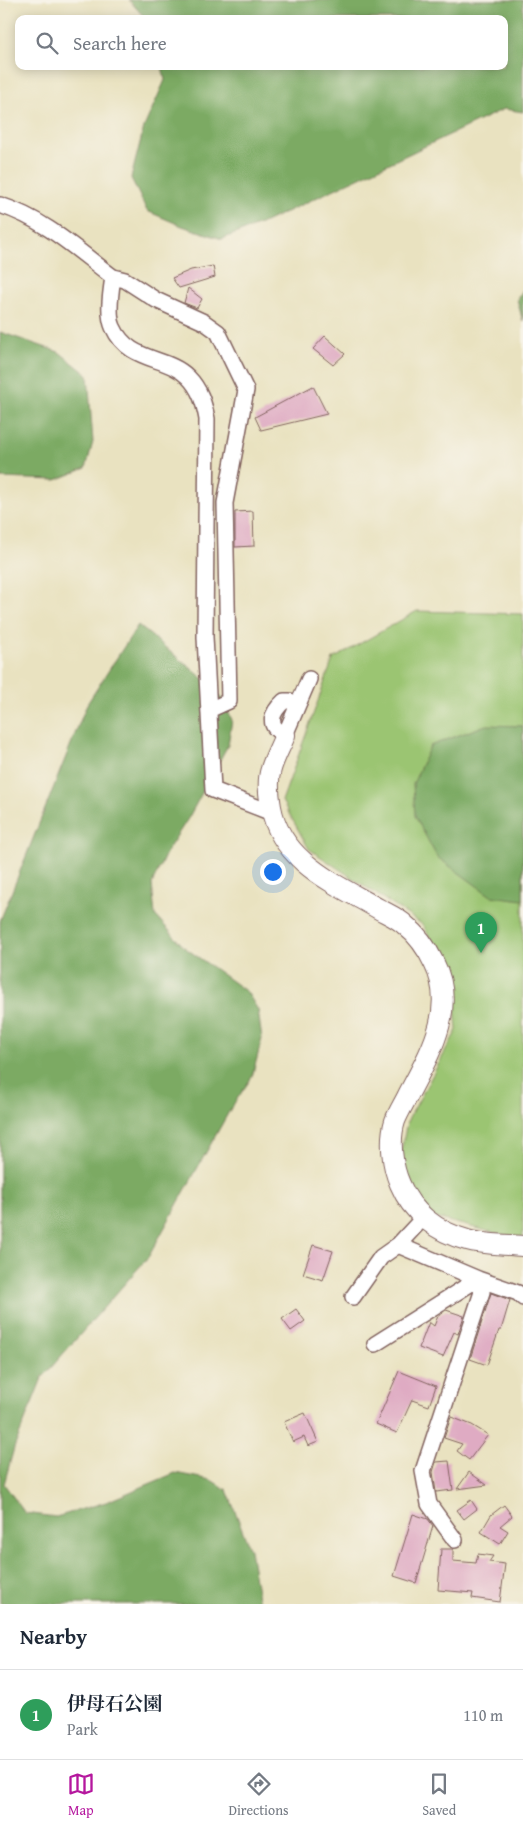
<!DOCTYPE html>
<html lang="en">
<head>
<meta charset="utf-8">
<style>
  body { margin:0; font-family:"Gentium Book Plus","Noto Serif JP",serif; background:#f6f6f7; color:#1f2937 }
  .you { position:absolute; left:272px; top:871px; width:18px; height:18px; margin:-12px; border:4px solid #fff; border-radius:50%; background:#1a73e8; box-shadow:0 0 0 8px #1a73e833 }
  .badge { display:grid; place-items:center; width:32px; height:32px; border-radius:50%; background:#b5179e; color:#fff; font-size:16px; font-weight:700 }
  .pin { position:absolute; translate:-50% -41px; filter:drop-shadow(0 1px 2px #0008) }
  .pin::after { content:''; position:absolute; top:26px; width:18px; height:15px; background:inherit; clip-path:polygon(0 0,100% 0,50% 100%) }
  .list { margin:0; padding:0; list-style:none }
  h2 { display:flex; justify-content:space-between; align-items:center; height:65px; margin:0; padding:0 20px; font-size:21px }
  h2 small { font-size:16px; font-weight:400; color:#747a83 }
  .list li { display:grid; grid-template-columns:32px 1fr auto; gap:15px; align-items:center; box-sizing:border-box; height:90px; padding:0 20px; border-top:1px solid #e0e1e3 }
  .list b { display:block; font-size:19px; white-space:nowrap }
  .list p { margin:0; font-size:16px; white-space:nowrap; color:#747a83 }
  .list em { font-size:16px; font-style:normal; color:#747a83 }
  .icon { flex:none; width:28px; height:28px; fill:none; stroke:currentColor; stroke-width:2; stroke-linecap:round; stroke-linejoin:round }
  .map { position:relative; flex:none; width:523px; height:1604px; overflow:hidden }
  .search { position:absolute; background:#fff; box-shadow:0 2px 12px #0003; left:15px; right:15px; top:15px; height:55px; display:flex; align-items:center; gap:12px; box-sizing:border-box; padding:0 18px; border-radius:10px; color:#747a83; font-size:19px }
  .sheet { height:155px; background:#fff }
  nav { display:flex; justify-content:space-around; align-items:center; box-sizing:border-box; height:70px; border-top:1px solid #e0e1e3; background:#fff; font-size:14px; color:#747a83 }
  nav a { display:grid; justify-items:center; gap:2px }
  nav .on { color:#b5179e }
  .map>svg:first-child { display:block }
  .green { fill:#9bc572; stroke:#72724e }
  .forest { fill:#7caa64; stroke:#636448 }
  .building { fill:#dfabc3 }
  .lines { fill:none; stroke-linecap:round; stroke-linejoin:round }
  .minor-casing { stroke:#82635f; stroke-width:18 }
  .tertiary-casing { stroke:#82635f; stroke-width:22 }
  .minor { stroke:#fff; stroke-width:15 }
  .tertiary { stroke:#fff; stroke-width:20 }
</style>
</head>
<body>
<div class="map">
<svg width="523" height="1604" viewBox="0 0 523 1604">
  <rect width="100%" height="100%" fill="#f7f3e8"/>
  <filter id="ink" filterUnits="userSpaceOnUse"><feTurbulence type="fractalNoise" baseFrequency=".02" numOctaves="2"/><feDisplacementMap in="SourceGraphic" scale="10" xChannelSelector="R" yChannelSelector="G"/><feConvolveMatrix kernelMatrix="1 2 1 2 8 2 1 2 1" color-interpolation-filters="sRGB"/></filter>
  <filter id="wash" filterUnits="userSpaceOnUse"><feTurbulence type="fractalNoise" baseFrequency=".0096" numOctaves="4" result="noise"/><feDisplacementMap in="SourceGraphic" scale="20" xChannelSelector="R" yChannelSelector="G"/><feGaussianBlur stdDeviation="1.12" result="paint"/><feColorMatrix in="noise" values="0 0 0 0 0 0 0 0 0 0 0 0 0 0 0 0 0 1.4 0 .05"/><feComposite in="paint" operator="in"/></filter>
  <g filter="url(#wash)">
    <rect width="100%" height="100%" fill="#e9e2c0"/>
    <path class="green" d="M 417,611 L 523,614 L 523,1240 L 432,1217 L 413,1203 L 401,1152 L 407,1122 L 457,1030 L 453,981 L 423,925 L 309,849 L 282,801 L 333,659 Z"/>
    <path class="forest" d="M 129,0 L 523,0 L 523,112 L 504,109 L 265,222 L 222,239 L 182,226 L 147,211 L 131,178 L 144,127 L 165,80 L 162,66 L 504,66 L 504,19 L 146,19 Z
      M 523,290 L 523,322 L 517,299 Z
      M 0,332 L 59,352 L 88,375 L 93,442 L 86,468 L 56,480 L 0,478 Z
      M 138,625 L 209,683 L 222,699 L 232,720 L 228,745 L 189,817 L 167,851 L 152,884 L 155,915 L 184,947 L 247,992 L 258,1010 L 262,1039 L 252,1077 L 231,1108 L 203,1158 L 149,1256 L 42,1378 L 14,1448 L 4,1484 L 25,1513 L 56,1517 L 106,1502 L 175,1473 L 211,1480 L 227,1490 L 250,1550 L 259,1604 L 0,1604 L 0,921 L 87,704 Z
      M 486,725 L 523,726 L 523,900 L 491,896 L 437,857 L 415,816 L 413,784 L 430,746 Z"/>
    <g id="blocks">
      <path class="building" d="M 213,266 L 215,277 L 179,288 L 172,278 L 191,270 Z
        M 188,288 L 202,299 L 197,308 L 184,303 Z
        M 325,336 L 345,354 L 333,365 L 313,349 Z
        M 313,386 L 327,414 L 261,430 L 255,417 Z
        M 253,511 L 254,546 L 235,547 L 235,512 Z
        M 313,1245 L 333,1251 L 323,1280 L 303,1274 Z
        M 491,1293 L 510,1300 L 501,1330 L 499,1330 L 487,1365 L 470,1359 Z
        M 296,1309 L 305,1321 L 291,1331 L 282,1319 Z
        M 446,1310 L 464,1316 L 458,1334 L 454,1332 L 443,1357 L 419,1348 L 429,1322 L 434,1326 L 438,1316 Z
        M 399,1371 L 436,1386 L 429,1406 L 412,1400 L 397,1433 L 376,1424 Z
        M 305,1413 L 318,1442 L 308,1446 L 304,1437 L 293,1442 L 284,1422 Z
        M 451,1417 L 472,1425 L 488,1435 L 469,1460 L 457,1451 L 462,1444 L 444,1438 Z
        M 449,1461 L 453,1490 L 436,1492 L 433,1472 L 436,1462 Z
        M 469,1472 L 487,1485 L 457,1489 Z
        M 471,1500 L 477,1509 L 464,1519 L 457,1510 Z
        M 504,1505 L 512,1516 L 500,1526 L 508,1531 L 500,1544 L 481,1532 L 491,1515 Z
        M 413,1514 L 428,1519 L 433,1526 L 416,1583 L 394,1576 Z
        M 441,1549 L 453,1549 L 453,1561 L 476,1563 L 478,1554 L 493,1556 L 489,1562 L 505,1564 L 500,1602 L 472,1598 L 473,1593 L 438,1590 Z"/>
    </g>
  </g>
  <g filter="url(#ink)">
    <use href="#blocks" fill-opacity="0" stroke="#82635f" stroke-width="1"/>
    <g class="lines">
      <defs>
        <path id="minor" d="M 0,205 C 44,219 76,249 113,277 C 111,291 107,314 113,327 C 129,363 166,355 188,377 C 200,389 204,403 207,419 L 205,637 L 213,790 L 272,813
          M 113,277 L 125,280 L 156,300 L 204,322 L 218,332 L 246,390 L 225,503 L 229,701 L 209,710
          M 298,704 L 290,701 L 284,701 C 271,713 266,726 285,735 L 309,679
          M 423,1218 L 398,1245 L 478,1279 L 518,1293 L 523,1298
          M 353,1297 L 381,1257 L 398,1245
          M 375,1344 L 478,1279
          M 455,1540 L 429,1504 L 423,1471 L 482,1292 L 478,1279"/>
        <path id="tertiary" d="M 285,735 C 281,746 274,758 271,769 C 267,781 269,795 271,807 C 281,862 336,884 379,909 C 388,914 398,918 405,925 C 419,936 427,948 434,963 C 458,1010 428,1056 407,1097 C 403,1105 398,1113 395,1121 C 389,1140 392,1166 400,1184 C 412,1213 437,1232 467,1240 C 484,1245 505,1244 523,1246"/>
      </defs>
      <use href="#minor" class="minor-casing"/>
      <use href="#tertiary" class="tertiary-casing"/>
      <use href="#minor" class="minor"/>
      <use href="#tertiary" class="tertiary"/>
    </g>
  </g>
</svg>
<div class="you"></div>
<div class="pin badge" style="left:481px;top:953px;background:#2e9e5b">1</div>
<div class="search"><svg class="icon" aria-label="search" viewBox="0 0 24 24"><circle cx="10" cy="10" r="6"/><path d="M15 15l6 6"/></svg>Search here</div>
</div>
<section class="sheet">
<h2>Nearby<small></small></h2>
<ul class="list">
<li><span class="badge" style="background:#2e9e5b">1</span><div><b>伊母石公園</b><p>Park</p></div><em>110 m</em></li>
</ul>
</section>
<nav>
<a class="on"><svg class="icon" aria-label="map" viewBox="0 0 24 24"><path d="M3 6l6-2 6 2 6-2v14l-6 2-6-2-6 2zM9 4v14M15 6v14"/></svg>Map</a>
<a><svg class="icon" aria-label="directions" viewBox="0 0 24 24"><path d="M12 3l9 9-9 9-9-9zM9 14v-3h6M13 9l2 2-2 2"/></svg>Directions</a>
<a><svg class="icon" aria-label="saved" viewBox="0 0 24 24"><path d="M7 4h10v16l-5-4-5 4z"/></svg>Saved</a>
</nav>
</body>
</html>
